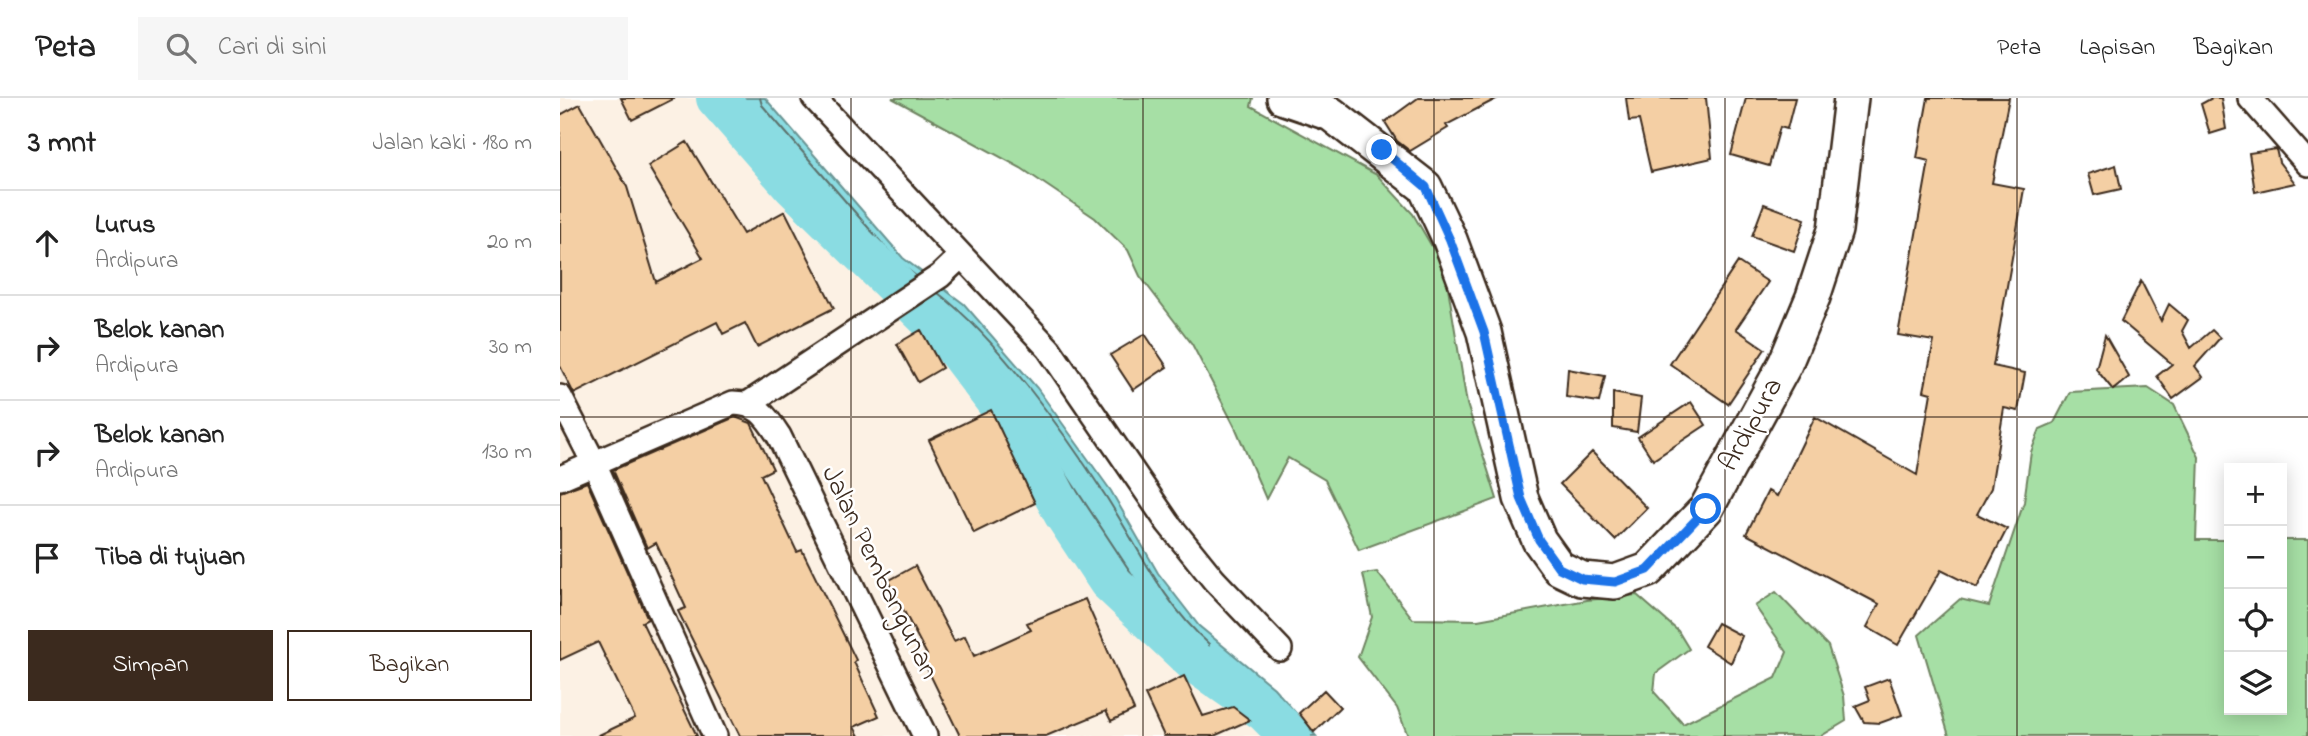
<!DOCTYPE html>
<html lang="id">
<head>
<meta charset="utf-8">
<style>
  body { margin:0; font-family:"Indie Flower",sans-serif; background:#f6f6f6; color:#222 }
  .controls { position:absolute; right:21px; bottom:21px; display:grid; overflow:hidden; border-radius:0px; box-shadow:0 4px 18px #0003 }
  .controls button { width:63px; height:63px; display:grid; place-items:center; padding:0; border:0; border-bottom:2px solid #e0e0e0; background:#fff; color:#222; font:35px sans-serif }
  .stop { position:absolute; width:21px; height:21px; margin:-16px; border:5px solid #1a73e8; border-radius:50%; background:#fff }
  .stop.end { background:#1a73e8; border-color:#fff; box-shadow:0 2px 7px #0008 }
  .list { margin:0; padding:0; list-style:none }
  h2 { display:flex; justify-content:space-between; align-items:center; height:91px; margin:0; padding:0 28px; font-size:30px }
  h2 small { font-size:23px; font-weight:400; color:#767676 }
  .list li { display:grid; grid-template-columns:46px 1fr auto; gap:21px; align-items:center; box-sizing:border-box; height:105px; padding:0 28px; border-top:2px solid #e0e0e0 }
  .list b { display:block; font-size:26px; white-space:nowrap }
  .list p { margin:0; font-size:23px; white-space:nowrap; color:#767676 }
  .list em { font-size:23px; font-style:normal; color:#767676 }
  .actions { display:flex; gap:14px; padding:21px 28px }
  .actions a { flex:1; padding:16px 0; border:2px solid #3b2a1e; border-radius:0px; text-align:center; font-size:24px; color:#3b2a1e }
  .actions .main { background:#3b2a1e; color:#fff }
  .icon { flex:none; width:38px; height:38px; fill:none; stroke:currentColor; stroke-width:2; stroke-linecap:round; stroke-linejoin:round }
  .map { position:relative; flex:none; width:1748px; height:638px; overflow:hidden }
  header { display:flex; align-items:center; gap:42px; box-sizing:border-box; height:98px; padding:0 35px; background:#fff; border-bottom:2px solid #e0e0e0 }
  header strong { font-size:33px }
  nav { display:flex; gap:38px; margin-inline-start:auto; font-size:24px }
  .search { width:490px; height:63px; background:#f6f6f6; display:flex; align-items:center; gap:18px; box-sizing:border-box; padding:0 24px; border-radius:0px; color:#767676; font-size:26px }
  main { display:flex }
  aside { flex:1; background:#fff }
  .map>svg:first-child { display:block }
  .built { fill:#fcf1e4 }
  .green { fill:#a6dfa5; stroke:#708462; stroke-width:2 }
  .water { fill:#8adce2; stroke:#6a9594; stroke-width:2 }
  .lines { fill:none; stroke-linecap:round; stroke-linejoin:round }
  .shore { stroke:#5b716c; stroke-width:2 }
  .river { stroke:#8adce2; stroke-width:42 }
  .building { fill:#f4cfa4; stroke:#3b2a1e; stroke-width:2 }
  .street-casing { stroke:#3b2a1e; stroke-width:28 }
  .secondary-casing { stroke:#3b2a1e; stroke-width:38 }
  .street { stroke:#fff; stroke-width:23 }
  .secondary { stroke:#fff; stroke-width:33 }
  .route { stroke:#1a73e8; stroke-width:9 }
  .grid { fill:none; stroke:#3b2a1e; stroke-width:2; stroke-opacity:0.55 }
  .labels { text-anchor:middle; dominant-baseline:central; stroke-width:5; stroke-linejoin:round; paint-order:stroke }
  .street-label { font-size:28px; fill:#3b2a1e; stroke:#fff }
</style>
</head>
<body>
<header>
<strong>Peta</strong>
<div class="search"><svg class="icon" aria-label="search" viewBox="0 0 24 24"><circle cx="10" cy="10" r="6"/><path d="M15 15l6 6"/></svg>Cari di sini</div>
<nav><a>Peta</a><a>Lapisan</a><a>Bagikan</a></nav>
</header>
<main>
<aside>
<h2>3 mnt<small>Jalan kaki · 180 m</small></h2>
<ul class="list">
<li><svg class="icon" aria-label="ahead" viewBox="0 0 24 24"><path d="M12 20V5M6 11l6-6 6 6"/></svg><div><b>Lurus</b><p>Ardipura</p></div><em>20 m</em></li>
<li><svg class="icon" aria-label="right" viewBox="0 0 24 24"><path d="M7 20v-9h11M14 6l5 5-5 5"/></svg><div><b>Belok kanan</b><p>Ardipura</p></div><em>30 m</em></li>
<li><svg class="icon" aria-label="right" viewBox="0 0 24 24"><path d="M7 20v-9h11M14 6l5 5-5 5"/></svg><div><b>Belok kanan</b><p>Ardipura</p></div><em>130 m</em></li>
<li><svg class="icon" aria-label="arrive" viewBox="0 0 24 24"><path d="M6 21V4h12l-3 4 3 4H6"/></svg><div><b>Tiba di tujuan</b></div></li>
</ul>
<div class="actions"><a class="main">Simpan</a><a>Bagikan</a></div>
</aside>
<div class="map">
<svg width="1748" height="638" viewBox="0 0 1748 638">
  <rect width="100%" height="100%" fill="#fff"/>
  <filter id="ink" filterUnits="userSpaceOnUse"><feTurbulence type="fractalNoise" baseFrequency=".0143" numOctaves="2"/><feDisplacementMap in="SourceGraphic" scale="14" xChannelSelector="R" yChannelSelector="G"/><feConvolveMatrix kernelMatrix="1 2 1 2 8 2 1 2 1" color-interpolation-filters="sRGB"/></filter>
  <g filter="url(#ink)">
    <path class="built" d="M 0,0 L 173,0 L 228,81 L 413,259 L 464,325 L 545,450 L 626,546 L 699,600 L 735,638 L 0,638 Z"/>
    <path class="green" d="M 332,0 L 693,0 L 691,8 L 817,77 L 853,116 L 885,171 L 907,306 L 937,401 L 799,452 L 765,382 L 728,360 L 706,401 L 676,331 L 632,246 L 580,178 L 568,152 L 535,120 L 461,70 Z
      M 1588,290 L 1614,307 L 1639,359 L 1636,442 L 1669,442 L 1669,612 L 1722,612 L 1722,442 L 1748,442 L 1748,638 L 1389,638 L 1359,537 L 1400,501 L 1429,508 L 1464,404 L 1471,354 L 1480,331 L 1494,325 L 1510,294 Z
      M 817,474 L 853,521 L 918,522 L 1027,502 L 1077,497 L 1118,533 L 1129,551 L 1096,575 L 1094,594 L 1123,626 L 1216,580 L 1227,554 L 1195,508 L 1216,494 L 1268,548 L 1284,598 L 1286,623 L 1261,638 L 848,638 L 837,610 L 798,559 L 812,519 L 803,476 Z"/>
    <path class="water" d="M 173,0 L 205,0 L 343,160 L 404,206 L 477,290 L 551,393 L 598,475 L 639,528 L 714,590 L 756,638 L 735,638 L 699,600 L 626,546 L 584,507 L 464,325 L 413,259 L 301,156 L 228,81 Z"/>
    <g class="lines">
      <path class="shore" d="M 182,0 L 234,77 L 306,151 L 345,185
        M 200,0 L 202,7 L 338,164 L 356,178
        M 366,203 L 418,254 L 469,320 L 589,502 L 631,541 L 648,551 L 649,546 C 602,505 578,448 545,397 C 504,334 437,240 378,195"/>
      <path class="river" d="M 157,0 L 233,87 L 387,238 L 463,338 L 504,415 L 549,483 L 636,565 L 705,613 L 730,638"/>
    </g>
    <path class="building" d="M 61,0 L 115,0 L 72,22 Z
      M 858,0 L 938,0 L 886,27 L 888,30 L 850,53 L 837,43 L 825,24 Z
      M 1066,0 L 1146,0 L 1152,60 L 1091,74 L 1079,22 L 1069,23 Z
      M 1186,0 L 1235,0 L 1227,31 L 1220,29 L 1209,68 L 1171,57 Z
      M 1368,0 L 1449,0 L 1432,85 L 1464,91 L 1433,268 L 1465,275 L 1458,313 L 1444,310 L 1431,390 L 1417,416 L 1447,431 L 1417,490 L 1381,472 L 1338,547 L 1307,529 L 1319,506 L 1186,436 L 1208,393 L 1217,398 L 1255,319 L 1357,377 L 1371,295 L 1364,293 L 1374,243 L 1338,237 L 1369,63 L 1357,60 Z
      M 1652,0 L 1661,0 L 1666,31 L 1650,36 L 1641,6 Z
      M 20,6 L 67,89 L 96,184 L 143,160 L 88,68 L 127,44 L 183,136 L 225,113 L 274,210 L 197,249 L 185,225 L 163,236 L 157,224 L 14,296 L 0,268 L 0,17 Z
      M 1716,51 L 1719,64 L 1735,85 L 1695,94 L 1689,55 Z
      M 1556,67 L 1561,91 L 1534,97 L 1528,76 Z
      M 1204,106 L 1245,121 L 1234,153 L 1192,138 Z
      M 1178,164 L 1208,184 L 1176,231 L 1205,251 L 1168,306 L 1110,266 Z
      M 1581,183 L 1601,223 L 1609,206 L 1628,222 L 1622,233 L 1631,250 L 1652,232 L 1660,240 L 1635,268 L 1643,279 L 1613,301 L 1597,278 L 1612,266 L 1561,223 Z
      M 361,232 L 382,270 L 358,284 L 337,246 Z
      M 585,236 L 607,269 L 573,292 L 550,257 Z
      M 1545,237 L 1569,279 L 1553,292 L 1536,271 Z
      M 1008,271 L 1045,278 L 1039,304 L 1006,299 Z
      M 1053,295 L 1081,300 L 1077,334 L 1053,330 Z
      M 1131,304 L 1146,327 L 1093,362 L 1078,339 Z
      M 431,312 L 475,405 L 414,435 L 369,342 Z
      M 175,319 L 191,325 L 213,371 L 201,377 L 237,454 L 242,452 L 296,562 L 294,564 L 319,618 L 294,629 L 299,638 L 180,638 L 118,513 L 126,510 L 96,445 L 87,450 L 53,372 Z
      M 1032,354 L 1087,410 L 1055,442 L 1000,386 Z
      M 27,384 L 88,521 L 82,524 L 137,638 L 37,638 L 75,620 L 38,544 L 0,562 L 0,394 Z
      M 355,468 L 394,543 L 405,538 L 414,558 L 471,532 L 467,525 L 525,501 L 574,612 L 551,623 L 546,613 L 486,638 L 400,638 L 362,560 L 367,557 L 328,483 Z
      M 1157,525 L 1182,538 L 1171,565 L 1144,548 Z
      M 624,578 L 643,618 L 673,609 L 690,622 L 654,638 L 604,638 L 585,597 Z
      M 1329,580 L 1342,617 L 1320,625 L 1304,624 L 1295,608 L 1310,602 L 1305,589 Z
      M 764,592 L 780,609 L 754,634 L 739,615 Z"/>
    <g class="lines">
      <defs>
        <path id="street" d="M 254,0 L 489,251 L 608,425 L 654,482 L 720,551
          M 1690,0 L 1748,66
          M 0,299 L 34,365 L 155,638
          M 189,305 L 380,178 L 401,158
          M 0,380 L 173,305 C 198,305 206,318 219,338 L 365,638"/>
        <path id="secondary" d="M 724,0 L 771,16 L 865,89 L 890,142 L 924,234 L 961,400 L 979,442 L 999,470 L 1022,481 L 1055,484 L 1088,472 L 1146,411 L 1225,266 L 1253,199 L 1275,132 L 1291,0"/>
      </defs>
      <use href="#street" class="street-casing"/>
      <use href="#secondary" class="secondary-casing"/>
      <use href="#street" class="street"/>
      <use href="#secondary" class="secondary"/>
    </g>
  </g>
  <g class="lines" filter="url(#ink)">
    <path class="route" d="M 822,52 L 866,89 L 890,142 L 924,234 L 961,400 L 979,442 L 999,470 L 1022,481 L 1055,484 L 1088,472 L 1146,411"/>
  </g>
  <path class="grid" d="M 291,0 L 291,638M 583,0 L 583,638M 874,0 L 874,638M 1165,0 L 1165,638M 1457,0 L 1457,638M 0,319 L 1748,319"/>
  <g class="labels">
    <g class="street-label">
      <text transform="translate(1192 327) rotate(-61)">Ardipura</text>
      <text transform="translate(319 475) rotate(64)">Jalan Pembangunan</text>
    </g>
  </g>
</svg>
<div class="controls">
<button>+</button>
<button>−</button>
<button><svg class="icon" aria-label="locate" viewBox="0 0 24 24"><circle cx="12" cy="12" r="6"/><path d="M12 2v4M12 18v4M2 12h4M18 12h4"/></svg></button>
<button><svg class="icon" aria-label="layers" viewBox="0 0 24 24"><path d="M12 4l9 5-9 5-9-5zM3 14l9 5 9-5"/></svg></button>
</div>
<div class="stop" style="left:1146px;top:411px"></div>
<div class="stop end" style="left:822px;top:52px"></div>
</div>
</main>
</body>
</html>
